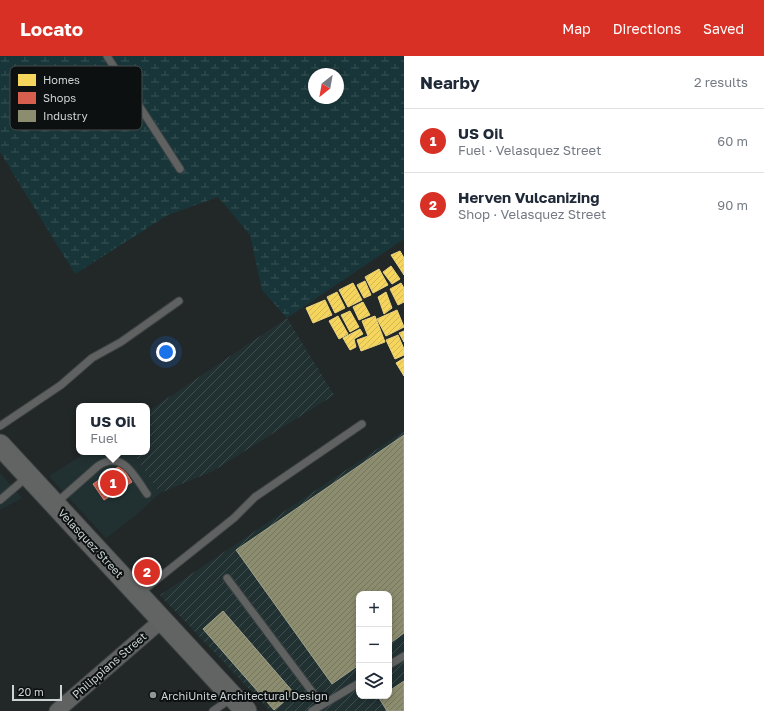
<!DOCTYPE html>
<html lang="en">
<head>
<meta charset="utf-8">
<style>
  body { margin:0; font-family:"Golos Text",sans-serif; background:#f2f2f3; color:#1f2937 }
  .controls { position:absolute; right:12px; bottom:12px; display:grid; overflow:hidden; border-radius:8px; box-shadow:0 2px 6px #0003 }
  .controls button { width:36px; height:36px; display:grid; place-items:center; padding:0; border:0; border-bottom:1px solid #e0e1e3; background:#fff; color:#1f2937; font:20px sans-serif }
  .compass { position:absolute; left:308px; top:12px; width:36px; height:36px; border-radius:50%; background:#fff; box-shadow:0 2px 6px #0003; rotate:211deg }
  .scale { position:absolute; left:12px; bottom:10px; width:50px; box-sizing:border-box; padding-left:4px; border:2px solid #cdd3d4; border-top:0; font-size:11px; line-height:14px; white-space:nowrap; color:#cdd3d4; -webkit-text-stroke:3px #0c1011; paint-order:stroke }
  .you { position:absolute; left:166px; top:296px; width:14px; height:14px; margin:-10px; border:3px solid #fff; border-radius:50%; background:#1a73e8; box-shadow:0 0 0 6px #1a73e833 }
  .badge { display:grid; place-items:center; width:26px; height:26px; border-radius:50%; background:#d93025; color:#fff; font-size:13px; font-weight:700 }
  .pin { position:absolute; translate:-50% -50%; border:2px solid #fff; box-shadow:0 1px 4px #0006 }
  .popup { position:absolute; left:76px; top:347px; width:74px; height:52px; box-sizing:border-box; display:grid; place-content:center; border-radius:8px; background:#fff; filter:drop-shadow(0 1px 3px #0005); font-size:13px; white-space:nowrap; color:#747a83 }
  .popup b { font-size:15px; color:#1f2937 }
  .popup::after { content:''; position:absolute; left:50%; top:100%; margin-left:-8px; border:8px solid transparent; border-top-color:#fff }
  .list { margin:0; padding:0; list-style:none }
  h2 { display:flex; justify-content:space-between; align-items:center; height:52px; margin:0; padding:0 16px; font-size:17px }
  h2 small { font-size:13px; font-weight:400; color:#747a83 }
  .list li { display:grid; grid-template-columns:26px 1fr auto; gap:12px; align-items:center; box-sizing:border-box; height:64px; padding:0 16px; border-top:1px solid #e0e1e3 }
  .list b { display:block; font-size:15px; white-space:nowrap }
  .list p { margin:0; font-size:13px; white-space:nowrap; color:#747a83 }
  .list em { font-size:13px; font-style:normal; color:#747a83 }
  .icon { flex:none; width:22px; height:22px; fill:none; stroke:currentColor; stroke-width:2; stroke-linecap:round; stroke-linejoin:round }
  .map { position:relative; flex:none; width:404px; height:655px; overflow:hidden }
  header { display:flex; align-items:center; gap:24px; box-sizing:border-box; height:56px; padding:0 20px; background:#d93025; color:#fff }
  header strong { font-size:19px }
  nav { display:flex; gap:22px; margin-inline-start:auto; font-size:14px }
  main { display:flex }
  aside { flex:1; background:#fff }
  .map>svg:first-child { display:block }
  .built { fill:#213132 }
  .industrial { fill:url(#industrial-furrows); fill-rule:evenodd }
  .wetland { fill:url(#wetland-marsh); fill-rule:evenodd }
  .homes { fill:url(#homes-hatch); stroke:#ead480 }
  .shops { fill:url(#shops-hatch); stroke:#d38276 }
  .industry { fill:url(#industry-hatch); stroke:#a0a18d }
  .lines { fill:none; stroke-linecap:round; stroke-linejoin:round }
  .lane-casing { stroke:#3e4243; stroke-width:9 }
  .street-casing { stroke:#3e4243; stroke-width:17 }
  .secondary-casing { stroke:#3e4243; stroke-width:23 }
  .lane { stroke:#606262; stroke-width:7 }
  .street { stroke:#606262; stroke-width:15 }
  .secondary { stroke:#626464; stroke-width:21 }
  .poi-dot { fill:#919798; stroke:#0c1011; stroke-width:1.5 }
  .labels { text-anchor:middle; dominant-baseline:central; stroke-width:4; stroke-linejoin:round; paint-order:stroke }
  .street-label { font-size:11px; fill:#cdd3d4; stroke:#0c1011 }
  .poi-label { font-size:11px; fill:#cdd3d4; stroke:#0c1011; text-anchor:start }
  .key { fill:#0c1011; stroke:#464a4c; stroke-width:1 }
  .key-label { font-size:11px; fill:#cdd3d4 }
</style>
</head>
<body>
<header>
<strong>Locato</strong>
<nav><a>Map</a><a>Directions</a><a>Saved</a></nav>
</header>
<main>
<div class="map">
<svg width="404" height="655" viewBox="0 0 404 655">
  <defs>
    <pattern id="industrial-furrows" width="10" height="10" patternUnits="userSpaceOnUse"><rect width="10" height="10" fill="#213132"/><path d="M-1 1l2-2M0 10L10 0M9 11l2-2" fill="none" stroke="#404e4f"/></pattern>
    <pattern id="wetland-marsh" width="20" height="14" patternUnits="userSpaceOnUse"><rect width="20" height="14" fill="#183639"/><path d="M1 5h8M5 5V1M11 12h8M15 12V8" fill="none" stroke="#385255"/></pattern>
    <pattern id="homes-hatch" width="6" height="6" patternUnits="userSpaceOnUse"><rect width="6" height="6" fill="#f6d55c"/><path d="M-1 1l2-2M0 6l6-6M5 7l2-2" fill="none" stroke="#d1b756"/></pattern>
    <pattern id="shops-hatch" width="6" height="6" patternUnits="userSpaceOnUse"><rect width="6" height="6" fill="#d6604d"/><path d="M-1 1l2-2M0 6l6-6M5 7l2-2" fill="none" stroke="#a85649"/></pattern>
    <pattern id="industry-hatch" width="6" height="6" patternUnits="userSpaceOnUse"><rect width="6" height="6" fill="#8c8c6e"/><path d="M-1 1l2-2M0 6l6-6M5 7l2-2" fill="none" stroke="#757560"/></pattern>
  </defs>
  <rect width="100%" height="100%" fill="#222728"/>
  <path class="built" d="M 87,396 L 132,396 L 160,437 L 135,460 L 106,482 L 49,420 Z
    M 0,417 L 22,442 L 0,454 Z"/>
  <path class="industrial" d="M 287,262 L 334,339 L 213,415 L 160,437 L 132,396 L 147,396 L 147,356 Z
    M 404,375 L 404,655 L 270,655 L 160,539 ZM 359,538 L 389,538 L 389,640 L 359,640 Z"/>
  <path class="wetland" d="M 0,0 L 404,0 L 404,183 L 287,262 L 262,234 L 250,179 L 218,141 L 168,159 L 75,218 L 0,96 ZM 314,18 L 338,18 L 338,42 L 314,42 Z"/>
  <path class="homes" d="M 400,195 L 404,202 L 404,219 L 391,199 Z
    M 391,210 L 400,223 L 392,228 L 383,216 Z
    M 379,213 L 388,229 L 373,237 L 365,221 Z
    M 365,225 L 371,239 L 364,242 L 357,229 Z
    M 353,227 L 362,244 L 348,251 L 339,234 Z
    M 401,227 L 404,232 L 404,246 L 398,249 L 390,233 Z
    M 337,236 L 345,252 L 335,257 L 327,241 Z
    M 386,236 L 392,252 L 384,258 L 378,241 Z
    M 325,244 L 332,259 L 313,267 L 306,252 Z
    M 363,246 L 370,259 L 359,264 L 353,251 Z
    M 397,254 L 404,271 L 386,280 L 377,263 Z
    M 350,255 L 359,271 L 350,276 L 341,259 Z
    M 338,260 L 348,278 L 339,283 L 329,265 Z
    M 375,260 L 385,286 L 361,295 L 357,284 L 368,280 L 362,265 Z
    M 360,273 L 363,278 L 354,283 L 356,291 L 350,294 L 343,282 Z
    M 404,275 L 404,286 L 399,277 Z
    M 398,279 L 404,293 L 404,299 L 395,303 L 386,284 Z
    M 404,302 L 404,320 L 396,307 Z"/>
  <path class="shops" d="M 121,409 L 132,426 L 104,444 L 93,428 Z"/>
  <path class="industry" d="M 404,379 L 404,577 L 389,588 L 389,538 L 359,538 L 359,609 L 332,628 L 236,494 Z
    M 223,555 L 294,637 L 274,654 L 203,573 Z
    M 404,625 L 404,655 L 387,655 L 379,642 L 382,640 L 389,640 L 389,635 Z"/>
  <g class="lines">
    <defs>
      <path id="lane" d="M 107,0 L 180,113
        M 0,370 L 61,329 L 92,302 L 121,286 L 179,245
        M 0,444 L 27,421
        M 56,447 L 98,410 C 123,393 135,421 147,438
        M 227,522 L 322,649
        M 140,537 L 234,462 L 255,441 L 362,368
        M 389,609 L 404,600
        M 213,655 L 232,642
        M 312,655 L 359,627"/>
      <path id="street" d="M 57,655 L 162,564"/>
      <path id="secondary" d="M 0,389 L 246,655"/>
    </defs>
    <use href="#lane" class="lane-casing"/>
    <use href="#street" class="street-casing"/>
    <use href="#secondary" class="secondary-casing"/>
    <use href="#lane" class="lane"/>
    <use href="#street" class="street"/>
    <use href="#secondary" class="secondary"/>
  </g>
  <circle class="poi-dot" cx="153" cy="639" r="4"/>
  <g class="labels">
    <g class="street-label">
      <text transform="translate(91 487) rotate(47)">Velasquez Street</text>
      <text transform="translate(109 609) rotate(-41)">Philippians Street</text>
    </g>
    <g class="poi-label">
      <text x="161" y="639">ArchiUnite Architectural Design</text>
    </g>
  </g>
  <rect x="10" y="10" width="132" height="64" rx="6" class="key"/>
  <rect x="18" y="18" width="18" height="12" fill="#f6d55c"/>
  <rect x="18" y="36" width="18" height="12" fill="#d6604d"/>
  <rect x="18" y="54" width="18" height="12" fill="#8c8c6e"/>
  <g class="key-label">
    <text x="43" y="28">Homes</text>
    <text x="43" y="46">Shops</text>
    <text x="43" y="64">Industry</text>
  </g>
</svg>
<div class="controls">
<button>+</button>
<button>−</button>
<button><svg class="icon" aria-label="layers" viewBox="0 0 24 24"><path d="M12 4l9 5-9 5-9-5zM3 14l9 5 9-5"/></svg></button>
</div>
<svg class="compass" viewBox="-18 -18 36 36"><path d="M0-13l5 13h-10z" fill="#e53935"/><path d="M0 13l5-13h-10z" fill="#747a83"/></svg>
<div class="scale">20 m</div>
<div class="you"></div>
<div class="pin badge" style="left:113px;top:427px">1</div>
<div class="popup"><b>US Oil</b>Fuel</div>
<div class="pin badge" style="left:147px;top:516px">2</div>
</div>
<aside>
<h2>Nearby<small>2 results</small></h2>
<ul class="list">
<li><span class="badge">1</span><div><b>US Oil</b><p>Fuel · Velasquez Street</p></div><em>60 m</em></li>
<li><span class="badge">2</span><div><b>Herven Vulcanizing</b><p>Shop · Velasquez Street</p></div><em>90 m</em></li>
</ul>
</aside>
</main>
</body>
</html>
